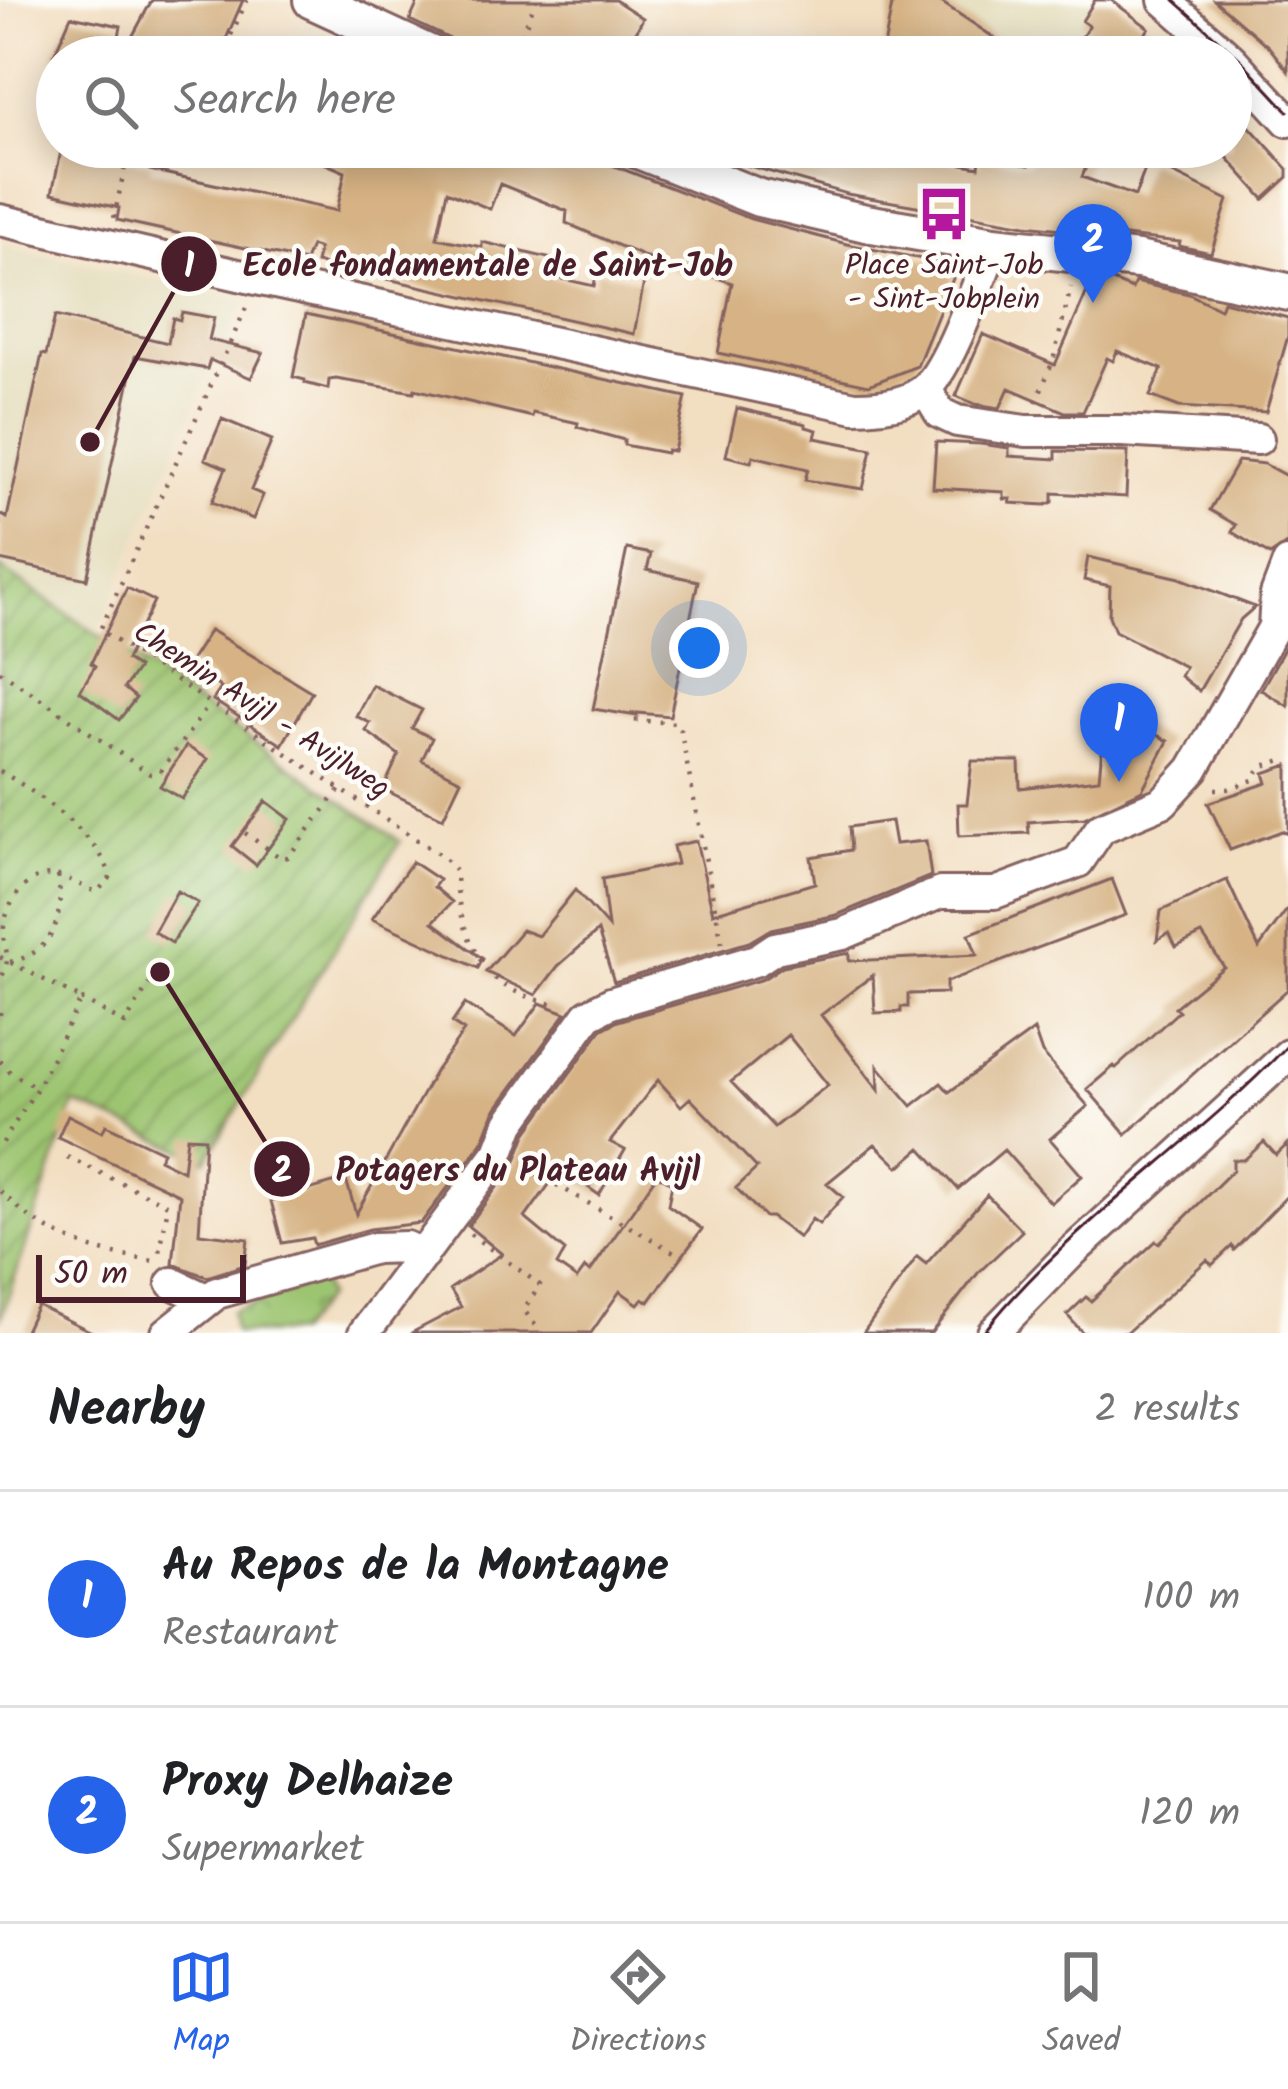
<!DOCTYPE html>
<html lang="en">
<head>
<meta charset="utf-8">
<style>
  body { margin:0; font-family:Kalam,sans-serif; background:#f6f6f6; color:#202124 }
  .scale { position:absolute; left:36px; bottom:30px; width:210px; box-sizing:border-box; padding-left:12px; border:6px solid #4a1f2b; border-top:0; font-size:33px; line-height:42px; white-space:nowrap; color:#4a1f2b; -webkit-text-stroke:9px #fdfcf7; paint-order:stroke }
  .you { position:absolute; left:699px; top:648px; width:42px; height:42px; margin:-30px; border:9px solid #fff; border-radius:50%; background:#1a73e8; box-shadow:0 0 0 18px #1a73e833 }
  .badge { display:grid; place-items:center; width:78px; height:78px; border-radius:50%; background:#2563eb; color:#fff; font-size:39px; font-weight:700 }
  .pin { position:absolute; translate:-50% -99px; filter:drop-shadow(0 3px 6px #0008) }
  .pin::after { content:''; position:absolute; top:63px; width:42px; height:36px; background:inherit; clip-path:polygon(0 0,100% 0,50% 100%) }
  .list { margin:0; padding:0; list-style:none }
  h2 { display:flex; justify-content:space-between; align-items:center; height:156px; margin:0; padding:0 48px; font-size:51px }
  h2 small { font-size:39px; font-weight:400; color:#757577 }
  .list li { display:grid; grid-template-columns:78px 1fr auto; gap:36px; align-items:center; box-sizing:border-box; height:216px; padding:0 48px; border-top:3px solid #e0e0e0 }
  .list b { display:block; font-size:45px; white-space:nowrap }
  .list p { margin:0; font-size:39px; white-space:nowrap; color:#757577 }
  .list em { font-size:39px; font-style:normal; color:#757577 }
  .icon { flex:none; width:66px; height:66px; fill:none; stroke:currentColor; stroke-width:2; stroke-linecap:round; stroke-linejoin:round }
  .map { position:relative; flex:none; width:1288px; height:1333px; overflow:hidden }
  .search { position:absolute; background:#fff; box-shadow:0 6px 30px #0003; left:36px; right:36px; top:36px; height:132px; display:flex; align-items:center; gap:30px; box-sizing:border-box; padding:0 42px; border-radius:66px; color:#757577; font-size:45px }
  .sheet { height:588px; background:#fff }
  nav { display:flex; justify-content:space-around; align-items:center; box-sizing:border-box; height:168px; border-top:3px solid #e0e0e0; background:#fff; font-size:33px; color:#757577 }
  nav a { display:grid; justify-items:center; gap:6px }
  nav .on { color:#2563eb }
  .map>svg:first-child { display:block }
  .built { fill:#e3dbba }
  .park { fill:url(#park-crowns); stroke:#74724e; stroke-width:3 }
  .garden { fill:url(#garden-furrows); stroke:#74724e; stroke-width:3 }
  .building { fill:#d6b284; fill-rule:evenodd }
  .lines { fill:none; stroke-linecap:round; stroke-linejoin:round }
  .minor-casing { stroke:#856260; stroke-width:36 }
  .major-casing { stroke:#856260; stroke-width:42 }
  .path { stroke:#856260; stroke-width:4.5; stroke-dasharray:3 9; stroke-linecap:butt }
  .minor { stroke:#fff; stroke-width:30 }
  .major { stroke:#fff; stroke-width:36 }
  .tram { stroke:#4a1f2b; stroke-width:3 }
  .labels { text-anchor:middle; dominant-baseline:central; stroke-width:9; stroke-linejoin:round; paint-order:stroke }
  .poi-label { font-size:30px; fill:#4a1f2b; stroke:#fdfcf7 }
  .street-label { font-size:30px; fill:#4a1f2b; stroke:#fdfcf7 }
  .leader { fill:none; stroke:#4a1f2b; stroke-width:4.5 }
  .callout-dot { fill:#4a1f2b; stroke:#fdfcf7; stroke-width:4.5 }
  .mark-label { font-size:36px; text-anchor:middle; font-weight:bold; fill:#fff }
  .callout-label { font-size:33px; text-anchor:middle; font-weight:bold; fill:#4a1f2b; stroke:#fdfcf7; stroke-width:9; stroke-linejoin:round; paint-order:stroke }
</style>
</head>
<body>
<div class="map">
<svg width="1288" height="1333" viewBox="0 0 1288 1333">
  <defs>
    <pattern id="park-crowns" width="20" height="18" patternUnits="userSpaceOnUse" patternTransform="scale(3)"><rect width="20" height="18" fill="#9dc571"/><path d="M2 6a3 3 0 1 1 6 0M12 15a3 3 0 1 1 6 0" fill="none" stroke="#829f5d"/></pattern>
    <pattern id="garden-furrows" width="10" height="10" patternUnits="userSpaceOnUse" patternTransform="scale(3)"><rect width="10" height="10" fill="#9dc571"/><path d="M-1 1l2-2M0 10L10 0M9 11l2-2" fill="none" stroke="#829f5d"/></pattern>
  </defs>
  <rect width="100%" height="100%" fill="#fdfcf7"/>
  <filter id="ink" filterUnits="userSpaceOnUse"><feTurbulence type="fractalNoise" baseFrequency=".00833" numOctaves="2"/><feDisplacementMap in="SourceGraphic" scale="24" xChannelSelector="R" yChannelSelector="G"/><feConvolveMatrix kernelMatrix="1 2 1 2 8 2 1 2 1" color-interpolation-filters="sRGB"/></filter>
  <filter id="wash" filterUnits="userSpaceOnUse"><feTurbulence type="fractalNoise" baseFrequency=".004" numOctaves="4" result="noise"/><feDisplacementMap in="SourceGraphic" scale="48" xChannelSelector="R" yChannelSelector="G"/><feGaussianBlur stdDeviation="2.7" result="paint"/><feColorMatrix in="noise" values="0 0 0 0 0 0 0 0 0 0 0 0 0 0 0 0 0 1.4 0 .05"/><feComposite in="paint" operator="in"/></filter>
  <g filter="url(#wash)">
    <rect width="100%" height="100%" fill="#f2dec1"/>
    <path class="built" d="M 892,0 L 1095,0 L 1082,20 L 1089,25 L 1069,57 L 984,57 L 939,28 L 888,18 Z
      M 0,245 L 246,300 L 212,365 L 97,632 L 0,568 Z"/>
    <path class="park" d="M 320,1279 L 326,1297 L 296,1333 L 235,1333 L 231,1312 Z"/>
    <path class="garden" d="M 0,568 L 400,841 L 206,1160 L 74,1103 L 0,1321 Z"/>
    <g id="blocks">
      <path class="building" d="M 152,0 L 243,0 L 226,39 L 266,57 L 185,57 L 131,39 Z
        M 419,0 L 615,0 L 643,18 L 635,34 L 690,57 L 488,57 L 410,20 Z
        M 893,0 L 938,0 L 1023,57 L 882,57 Z
        M 1095,0 L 1111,0 L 1149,28 L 1130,57 L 1069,57 L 1089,26 L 1082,21 Z
        M 1214,0 L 1288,0 L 1288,71 L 1269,47 Z
        M 71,16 L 121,26 L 115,57 L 53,57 Z
        M 1231,106 L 1288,169 L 1288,177 L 1264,199 L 1218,147 L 1231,147 Z
        M 62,147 L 97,147 L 96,153 L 151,165 L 150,170 L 337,211 L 345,172 L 287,147 L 566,147 L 751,219 L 847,244 L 947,264 L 954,276 L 917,366 L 869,385 L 718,353 L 732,283 L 692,269 L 689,276 L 566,223 L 567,211 L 500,184 L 490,209 L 447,191 L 437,238 L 482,247 L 482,242 L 552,259 L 548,276 L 572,281 L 594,286 L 597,270 L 644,282 L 634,334 L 316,263 L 319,249 L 311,246 L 305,261 L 117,220 L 119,208 L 52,193 Z
        M 707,147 L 934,147 L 934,159 L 979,167 L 980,158 L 1029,165 L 1031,154 L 1062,161 L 1068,147 L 1094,147 L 1082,177 L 1135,196 L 1148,161 L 1228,200 L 1211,253 L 1179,246 L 1180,242 L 1026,225 L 847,194 L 715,156 L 706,153 Z
        M 1093,278 L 1110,280 L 1132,289 L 1135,282 L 1189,294 L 1220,309 L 1223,301 L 1288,318 L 1288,336 L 1266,412 L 1179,407 L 1150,396 L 1162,369 L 1117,351 L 1113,361 L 1107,358 L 1083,412 L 1065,412 L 1009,388 L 1000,408 L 975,404 L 956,396 L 983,334 L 1055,365 Z
        M 182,312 L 214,318 L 209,340 L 263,353 L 251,378 L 210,360 L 207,369 L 135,356 L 87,579 L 0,560 L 0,514 L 7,518 L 42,354 L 46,355 L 55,316 L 168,343 L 173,318 L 180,320 Z
        M 306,314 L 686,397 L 674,451 L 667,450 L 666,453 L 624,445 L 624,440 L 577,427 L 578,423 L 533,413 L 532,417 L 415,389 L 414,392 L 336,379 L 329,380 L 328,389 L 305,383 L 305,380 L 293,377 Z
        M 737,408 L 806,424 L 806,427 L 817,430 L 815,438 L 872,449 L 863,489 L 805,480 L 808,469 L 753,456 L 751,462 L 726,456 Z
        M 222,419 L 272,440 L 251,490 L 263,495 L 253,519 L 212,502 L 226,468 L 205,459 Z
        M 936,442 L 980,444 L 1009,448 L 1009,456 L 1056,459 L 1056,451 L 1128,452 L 1126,497 L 1053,493 L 1053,502 L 1046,505 L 1010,503 L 1011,499 L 1004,499 L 1004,492 L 933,488 Z
        M 1238,461 L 1264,464 L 1288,477 L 1288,543 L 1270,555 L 1232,532 L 1236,525 L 1210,510 Z
        M 627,549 L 651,554 L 647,570 L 698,581 L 670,716 L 637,713 L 637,716 L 593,709 Z
        M 1088,557 L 1180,578 L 1255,607 L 1241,619 L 1199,691 L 1180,676 L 1185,667 L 1115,631 L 1109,616 L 1110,586 L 1084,580 Z
        M 127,588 L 154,601 L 126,660 L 138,668 L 124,688 L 136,698 L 119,720 L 80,691 L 95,666 L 91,663 Z
        M 210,630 L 312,692 L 282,745 L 213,700 L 221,688 L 189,663 Z
        M 1288,642 L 1288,706 L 1261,690 Z
        M 372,685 L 422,710 L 412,728 L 432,738 L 422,760 L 461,780 L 443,818 L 383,789 L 399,755 L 366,731 L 370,723 L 356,716 Z
        M 1106,707 L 1168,741 L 1142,790 L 1084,818 L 1028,822 L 1029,833 L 959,836 L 958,804 L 967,804 L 972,761 L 1019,761 L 1020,788 L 1099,779 Z
        M 186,746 L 208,759 L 182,799 L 160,786 Z
        M 1288,765 L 1288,834 L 1282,831 L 1230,850 L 1208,803 L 1267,783 L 1264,773 Z
        M 266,801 L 290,819 L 256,865 L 232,846 Z
        M 891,821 L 895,844 L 926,841 L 931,876 L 837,915 L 771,929 L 749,942 L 614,982 L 598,931 L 558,966 L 536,995 L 486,972 L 522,930 L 538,936 L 575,890 L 608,927 L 602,879 L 677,864 L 673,846 L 696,841 L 713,913 L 815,883 L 811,857 L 851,850 L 849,827 Z
        M 412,862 L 439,880 L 434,887 L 452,902 L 433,922 L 483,959 L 478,968 L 372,919 Z
        M 1112,879 L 1126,915 L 946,982 L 946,993 L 908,994 L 908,1007 L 901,1007 L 901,1012 L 875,1013 L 873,975 L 821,1015 L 879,1090 L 878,1066 L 912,1106 L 941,1083 L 949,1092 L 1034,1030 L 1042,1053 L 1088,1106 L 1050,1139 L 1082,1176 L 1051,1203 L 1004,1150 L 958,1189 L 921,1148 L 899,1167 L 875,1144 L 827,1183 L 843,1197 L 819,1224 L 812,1219 L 799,1238 L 771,1217 L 765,1217 L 736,1188 L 757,1168 L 690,1098 L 681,1106 L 658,1080 L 610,1142 L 625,1150 L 599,1195 L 561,1168 L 525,1218 L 565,1251 L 557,1265 L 577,1279 L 585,1268 L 590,1272 L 657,1175 L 672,1183 L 668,1205 L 702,1229 L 649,1302 L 643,1298 L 638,1304 L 620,1291 L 591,1333 L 411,1333 L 461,1307 L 450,1289 L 502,1254 L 468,1226 L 515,1163 L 527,1132 L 601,1030 L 618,1021 L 763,979 L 783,966 L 849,953 L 849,961 L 977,955 L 969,934 ZM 788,1035 L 828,1085 L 774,1127 L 731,1082 Z
        M 1227,880 L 1259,948 L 1288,908 L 1288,989 L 1126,1134 L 1087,1089 L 1114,1066 L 1116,1068 L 1179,1011 L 1175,1007 L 1224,967 L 1202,934 L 1176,947 L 1169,933 L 1157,940 L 1161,911 Z
        M 177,891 L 198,903 L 172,943 L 154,932 Z
        M 540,1003 L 566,1013 L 494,1112 L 482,1143 L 421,1223 L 370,1229 L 314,1245 L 312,1238 L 282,1243 L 271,1201 L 346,1179 L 356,1214 L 436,1070 L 464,1031 L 452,1023 L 465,1004 L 516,1036 Z
        M 68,1115 L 102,1132 L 106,1125 L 163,1152 L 159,1159 L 183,1171 L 187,1137 L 205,1138 L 199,1233 L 248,1239 L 245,1265 L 207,1277 L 173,1264 L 180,1195 L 58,1137 Z
        M 1264,1142 L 1276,1155 L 1288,1144 L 1288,1195 L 1234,1250 L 1232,1246 L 1212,1265 L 1207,1260 L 1126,1333 L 1083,1333 L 1067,1315 L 1086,1297 L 1091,1301 L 1156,1241 L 1159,1243 L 1233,1170 L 1233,1160 L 1244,1160 Z
        M 987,1195 L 1022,1231 L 978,1273 L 931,1333 L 863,1333 L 917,1257 L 926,1264 Z
        M 37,1305 L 94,1333 L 24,1333 Z"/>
    </g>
  </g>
  <g filter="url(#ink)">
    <use href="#blocks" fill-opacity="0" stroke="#856260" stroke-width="3"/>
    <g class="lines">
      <defs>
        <path id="minor" d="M 1164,0 L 1229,57
          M 1231,59 L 1288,121
          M 0,220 L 256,279 L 855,407 C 878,407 911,404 928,386 C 953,359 978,281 994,245
          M 926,389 L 940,413 L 957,421 L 1026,431 L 1122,431 L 1258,439
          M 172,1283 L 206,1299
          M 167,1333 L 217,1293 L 375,1248 L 406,1247 L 423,1255
          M 364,1333 L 499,1152 L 510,1123 L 588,1015 L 611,1003 L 757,960 L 775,948 L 843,934 L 940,893 L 995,893 L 1078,862 L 1101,828 L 1163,802 L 1193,769 L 1274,627 L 1276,595 L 1288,563
          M 993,1333 L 1072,1252 L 1288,1055"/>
        <path id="major" d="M 312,0 L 436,57
          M 631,147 L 759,198 L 866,223 L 994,245 L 1138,260 L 1288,292"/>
      </defs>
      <use href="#minor" class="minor-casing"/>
      <use href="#major" class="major-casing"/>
      <path class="path" d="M 151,57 L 161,51 L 177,57
        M 221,57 L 247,0
        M 513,57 L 536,0
        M 114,218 L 129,147
        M 246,308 L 100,630 L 443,857 L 456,871 C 456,908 469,953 496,979 C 512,994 540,1000 559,1006
        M 1036,402 L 1053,361 L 1071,287
        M 0,671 L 150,774 L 161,770 L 210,704
        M 633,712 L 631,720 L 676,723 L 680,728 L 722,943
        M 0,771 C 33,790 106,841 110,878 L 97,892 C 85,888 74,881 62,877 C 31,867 8,899 4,926 C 1,952 15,951 0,981
        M 1215,789 L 1228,789 L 1253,780 L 1260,767 L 1288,758
        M 245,833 L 281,858 L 288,857 L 341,788
        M 0,957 L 81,999 L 37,1088 L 0,1147
        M 10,962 C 55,952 64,917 58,875
        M 81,999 L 125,1024 L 149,984
        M 0,1012 L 0,1022
        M 0,1061 L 10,1072 L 37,1088
        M 67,1157 L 168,1205 L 159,1258
        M 525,1167 L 674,1252
        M 0,1191 C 49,1239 90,1252 155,1261
        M 470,1234 L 540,1285 L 524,1310 L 541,1333"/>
      <use href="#minor" class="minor"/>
      <use href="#major" class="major"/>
      <path class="tram" d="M 1174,0 L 1239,58 L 1288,111
        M 983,1333 C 1070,1223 1193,1146 1288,1045"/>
    </g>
  </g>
  <defs>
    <symbol id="bus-bare" viewBox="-9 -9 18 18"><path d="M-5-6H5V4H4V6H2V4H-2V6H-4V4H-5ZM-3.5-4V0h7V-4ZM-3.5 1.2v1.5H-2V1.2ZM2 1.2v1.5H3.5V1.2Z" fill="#b5179e" stroke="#fdfcf7" stroke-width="2.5" paint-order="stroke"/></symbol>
  </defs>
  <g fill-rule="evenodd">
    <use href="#bus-bare" x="906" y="176" width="76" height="76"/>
  </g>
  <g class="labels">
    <g class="poi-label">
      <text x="944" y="266">Place Saint-Job<tspan x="944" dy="34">- Sint-Jobplein</tspan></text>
    </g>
    <g class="street-label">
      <text transform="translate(261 711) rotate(33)">Chemin Avijl - Avijlweg</text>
    </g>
  </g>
  <path class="leader" d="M90 442L189 264M160 972L282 1169"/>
  <g class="callout-dot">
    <circle cx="90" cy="442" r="12"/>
    <circle cx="160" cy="972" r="12"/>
    <circle cx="189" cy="264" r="30"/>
    <circle cx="282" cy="1169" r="30"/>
  </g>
  <g class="mark-label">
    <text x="189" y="277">1</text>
    <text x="282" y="1182">2</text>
  </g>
  <g class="callout-label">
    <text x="488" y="276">Ecole fondamentale de Saint-Job</text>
    <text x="518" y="1181">Potagers du Plateau Avijl</text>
  </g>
</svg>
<div class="scale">50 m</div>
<div class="you"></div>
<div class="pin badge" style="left:1119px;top:782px">1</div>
<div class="pin badge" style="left:1093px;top:303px">2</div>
<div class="search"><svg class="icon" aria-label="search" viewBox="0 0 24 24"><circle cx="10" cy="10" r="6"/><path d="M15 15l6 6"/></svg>Search here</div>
</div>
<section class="sheet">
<h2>Nearby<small>2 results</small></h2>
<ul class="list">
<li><span class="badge">1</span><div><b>Au Repos de la Montagne</b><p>Restaurant</p></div><em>100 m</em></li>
<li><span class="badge">2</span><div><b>Proxy Delhaize</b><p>Supermarket</p></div><em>120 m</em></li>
</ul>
</section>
<nav>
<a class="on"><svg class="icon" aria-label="map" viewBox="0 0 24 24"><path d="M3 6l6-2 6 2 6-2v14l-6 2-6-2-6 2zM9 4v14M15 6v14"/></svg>Map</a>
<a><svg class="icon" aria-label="directions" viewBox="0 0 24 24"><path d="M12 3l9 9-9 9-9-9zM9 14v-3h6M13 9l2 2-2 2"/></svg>Directions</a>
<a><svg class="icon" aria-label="saved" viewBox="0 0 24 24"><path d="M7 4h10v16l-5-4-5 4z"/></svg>Saved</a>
</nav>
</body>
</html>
